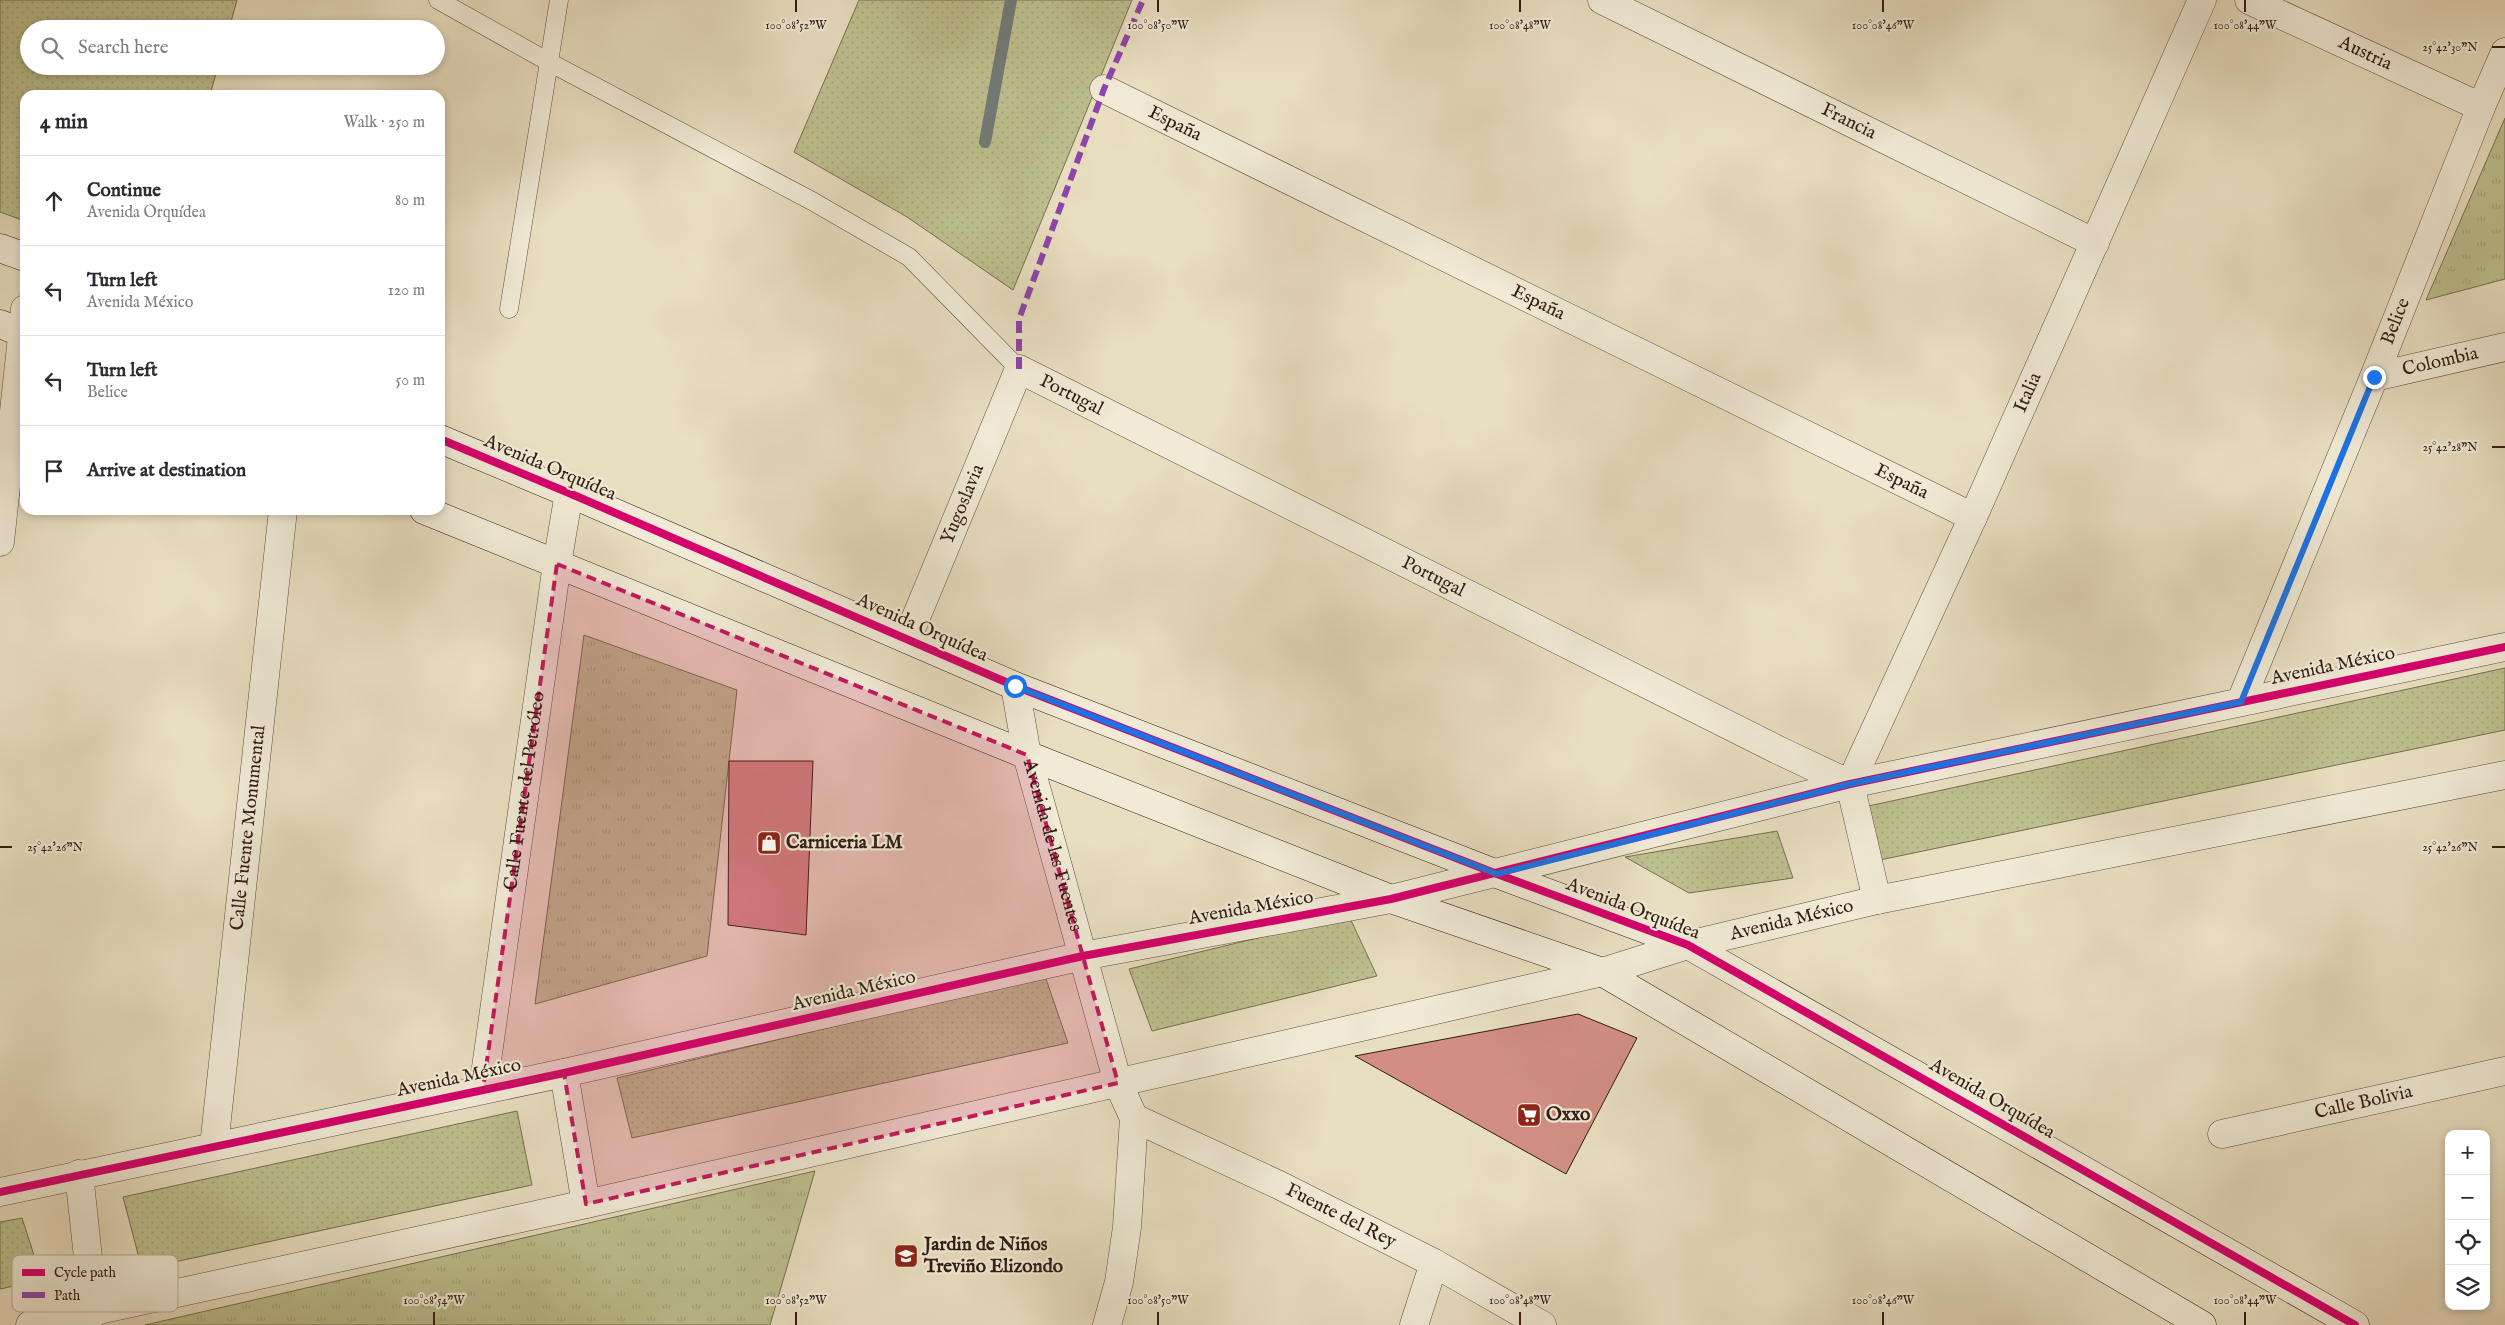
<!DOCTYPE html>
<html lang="en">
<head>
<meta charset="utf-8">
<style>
  body { margin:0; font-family:"IM FELL English",serif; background:#f2f2f3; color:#2b2b33 }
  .controls { position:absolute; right:15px; bottom:15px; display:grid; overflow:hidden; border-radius:10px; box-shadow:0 2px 8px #0003 }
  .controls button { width:45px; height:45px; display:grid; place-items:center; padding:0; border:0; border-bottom:1px solid #e1e1e2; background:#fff; color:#2b2b33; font:25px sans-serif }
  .stop { position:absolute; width:15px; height:15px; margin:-11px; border:4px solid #1a73e8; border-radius:50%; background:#fff }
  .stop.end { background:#1a73e8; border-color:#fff; box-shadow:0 1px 5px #0008 }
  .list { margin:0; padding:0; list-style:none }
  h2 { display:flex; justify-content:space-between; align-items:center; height:65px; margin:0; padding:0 20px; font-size:21px }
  h2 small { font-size:16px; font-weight:400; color:#7c7c81 }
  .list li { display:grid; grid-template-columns:32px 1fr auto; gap:15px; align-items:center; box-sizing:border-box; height:90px; padding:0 20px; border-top:1px solid #e1e1e2 }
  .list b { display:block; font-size:19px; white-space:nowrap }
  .list p { margin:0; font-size:16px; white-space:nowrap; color:#7c7c81 }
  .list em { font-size:16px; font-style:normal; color:#7c7c81 }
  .icon { flex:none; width:28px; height:28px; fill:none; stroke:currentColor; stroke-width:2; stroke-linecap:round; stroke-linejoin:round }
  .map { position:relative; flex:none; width:2505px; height:1325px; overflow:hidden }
  .search { position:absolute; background:#fff; box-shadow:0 2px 8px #0003; left:20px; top:20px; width:425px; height:55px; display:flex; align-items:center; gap:12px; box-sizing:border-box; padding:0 18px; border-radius:28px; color:#7c7c81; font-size:19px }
  .panel { position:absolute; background:#fff; box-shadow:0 2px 8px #0003; left:20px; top:90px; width:425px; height:425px; border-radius:15px }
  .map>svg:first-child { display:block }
  .grass { fill:url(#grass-dots); stroke:#786e50 }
  .park { fill:url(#park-tufts); stroke:#786e50 }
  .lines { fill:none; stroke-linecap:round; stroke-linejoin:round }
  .stream { stroke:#717b78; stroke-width:12 }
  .building { fill:#d28e83; stroke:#321c13 }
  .lane-casing { stroke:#604c3e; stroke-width:19 }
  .street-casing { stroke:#604c3e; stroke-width:29 }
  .secondary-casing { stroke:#321c13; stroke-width:29 }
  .lane { stroke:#f0ead6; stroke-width:18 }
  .street { stroke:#f0ead6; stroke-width:28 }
  .secondary { stroke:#f0ead6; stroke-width:28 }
  .quiet { stroke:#8e44ad; stroke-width:6; stroke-dasharray:12 6; stroke-linecap:butt }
  .cycleway-casing { stroke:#f0ead6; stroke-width:11 }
  .cycleway { stroke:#d6006c; stroke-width:8 }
  .route { stroke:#1a73e8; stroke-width:6 }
  .marked { fill:#c2185b; fill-opacity:0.2; stroke:#c2185b; stroke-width:4; stroke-dasharray:10 6; stroke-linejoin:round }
  .ticks { fill:none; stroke:#321c13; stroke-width:2 }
  .labels { text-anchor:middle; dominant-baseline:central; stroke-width:4.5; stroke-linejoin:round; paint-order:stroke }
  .street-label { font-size:19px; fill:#321c13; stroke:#f0ead6 }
  .poi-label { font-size:19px; font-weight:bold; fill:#321c13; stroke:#f0ead6; text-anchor:start }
  .key { fill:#f0ead6; stroke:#b7ac9c; stroke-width:1 }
  .key-label { font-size:14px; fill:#321c13 }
  .ticks-label { font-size:12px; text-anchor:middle; fill:#321c13; stroke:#f0ead6; stroke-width:4.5; stroke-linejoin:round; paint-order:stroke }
</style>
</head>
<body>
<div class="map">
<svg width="2505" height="1325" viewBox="0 0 2505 1325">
  <defs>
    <pattern id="grass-dots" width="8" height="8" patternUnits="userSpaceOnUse" patternTransform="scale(1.25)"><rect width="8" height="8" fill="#bdbf8e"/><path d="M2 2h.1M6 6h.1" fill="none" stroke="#a3a47a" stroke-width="1.8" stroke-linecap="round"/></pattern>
    <pattern id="park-tufts" width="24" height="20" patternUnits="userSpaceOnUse" patternTransform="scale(1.25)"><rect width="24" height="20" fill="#bdbf8e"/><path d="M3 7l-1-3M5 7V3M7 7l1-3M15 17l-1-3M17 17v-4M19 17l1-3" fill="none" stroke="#a3a47a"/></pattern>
  </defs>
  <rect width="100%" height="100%" fill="#e8dec0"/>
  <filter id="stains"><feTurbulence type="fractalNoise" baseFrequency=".004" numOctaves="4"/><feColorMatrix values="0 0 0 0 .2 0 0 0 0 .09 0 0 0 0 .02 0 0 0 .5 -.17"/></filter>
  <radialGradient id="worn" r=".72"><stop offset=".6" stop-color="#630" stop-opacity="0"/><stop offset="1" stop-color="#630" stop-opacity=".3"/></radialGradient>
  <path class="grass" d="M 0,0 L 237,0 L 229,29 L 29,29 L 29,66 L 218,66 L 210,95 L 25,95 L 25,221 L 0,212 Z
    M 859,0 L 1132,0 L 1013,290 L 907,217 L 794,152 Z
    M 2505,668 L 2505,730 L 1875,861 L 1864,807 Z
    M 1777,831 L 1793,878 L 1689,893 L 1625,857 Z
    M 1349,916 L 1377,976 L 1152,1031 L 1129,969 Z
    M 1045,976 L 1068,1043 L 632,1138 L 617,1078 Z
    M 517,1111 L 532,1185 L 142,1269 L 123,1197 Z
    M 22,1218 L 42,1280 L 0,1289 L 0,1222 Z"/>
  <path class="park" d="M 2505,118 L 2505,279 L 2426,300 Z
    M 584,635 L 737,690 L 707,956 L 535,1004 Z
    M 815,1171 L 770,1325 L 145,1325 Z"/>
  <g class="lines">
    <path class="stream" d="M 985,142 L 1011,0"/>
  </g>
  <path class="building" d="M 729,761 L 813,761 L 806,935 L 728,925 Z
    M 1578,1014 L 1637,1038 L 1566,1174 L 1355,1056 Z"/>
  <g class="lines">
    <defs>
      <path id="lane" d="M 438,0 L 547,61 L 812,201 L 909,257 L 1019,369
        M 509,309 L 559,0"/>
      <g id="street">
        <path id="s1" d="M 1602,0 L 2095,243"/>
        <path id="s2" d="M 2249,0 L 2481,107"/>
        <path id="s3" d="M 1104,89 L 1973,517"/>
        <path id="s4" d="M 2374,377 L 2505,347"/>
        <path d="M 0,542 L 25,309"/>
        <path id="s5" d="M 907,639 L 1019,369 L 1778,750 L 1850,784"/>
        <path id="s6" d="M 1015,686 L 1027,755 L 1118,1083 L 1134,1118 L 1127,1227 L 1119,1282 L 1107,1325"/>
        <path id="s7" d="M 2241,701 L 2374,377 L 2481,107 L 2505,52"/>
        <path id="s8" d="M 1850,784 L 1973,517 L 2202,0"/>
        <path d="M 1850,784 L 1877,900"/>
        <path d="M 564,1073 L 586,1204"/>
        <path id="s9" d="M 483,1089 L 557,564 L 569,493"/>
        <path id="s10" d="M 1134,1118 L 1279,1185 L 1434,1263 L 1542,1325"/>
        <path id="s11" d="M 2222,1134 L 2505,1071"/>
        <path id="s12" d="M 214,1146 L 283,510"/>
        <path d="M 79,1174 L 94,1313"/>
        <path d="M 0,1192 L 564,1073 L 1083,956 L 1391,899 L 1850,784 L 2505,647"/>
        <path id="s13" d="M 30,1325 L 586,1204 L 1602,972 L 1688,945 L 1877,900 L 2505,775"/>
        <path d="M 1414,1325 L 1434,1263"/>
      </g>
      <path id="secondary" d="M 0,248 L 25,257
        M 0,324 L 25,334
        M 440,439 L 569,493 L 1015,686 L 1497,874 L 1688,945 L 2355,1325
        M 424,510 L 1027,755 L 1391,899 L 1602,972 L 2202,1325"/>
    </defs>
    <use href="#lane" class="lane-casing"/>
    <use href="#street" class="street-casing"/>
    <use href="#secondary" class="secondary-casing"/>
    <use href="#lane" class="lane"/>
    <use href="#street" class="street"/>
    <use href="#secondary" class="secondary"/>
    <path class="quiet" d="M 1019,369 L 1019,319 L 1104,89 L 1143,0"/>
    <defs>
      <path id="cycleway" d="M 440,439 L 569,493 L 1015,686 L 1497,874 L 1688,945 L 2355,1325
        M 0,1192 L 564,1073 L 1083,956 L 1391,899 L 1850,784 L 2505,647"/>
    </defs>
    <use href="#cycleway" class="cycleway-casing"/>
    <use href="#cycleway" class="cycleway"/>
  </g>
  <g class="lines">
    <path class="route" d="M 1015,686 L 1497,874 L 1850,784 L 2241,702 L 2374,377"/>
  </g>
  <path class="marked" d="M 557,564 L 1027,755 L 1118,1083 L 586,1204 L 564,1073 L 483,1089 Z"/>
  <path class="ticks" d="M 796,0 L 796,12M 1158,0 L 1158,12M 1520,0 L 1520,12M 1883,0 L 1883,12M 2245,0 L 2245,12M 2492,47 L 2505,47M 2492,447 L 2505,447M 0,847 L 12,847M 2492,847 L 2505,847M 434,1312 L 434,1325M 796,1312 L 796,1325M 1158,1312 L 1158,1325M 1520,1312 L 1520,1325M 1883,1312 L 1883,1325M 2245,1312 L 2245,1325"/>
  <defs>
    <symbol id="shop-square" viewBox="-11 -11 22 22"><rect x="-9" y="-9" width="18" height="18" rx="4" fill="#8f2418" stroke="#f0ead6"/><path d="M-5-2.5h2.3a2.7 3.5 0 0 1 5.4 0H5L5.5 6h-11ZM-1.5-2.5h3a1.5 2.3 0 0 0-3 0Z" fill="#fff"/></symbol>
    <symbol id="supermarket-square" viewBox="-11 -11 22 22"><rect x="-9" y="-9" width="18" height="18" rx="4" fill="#8f2418" stroke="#f0ead6"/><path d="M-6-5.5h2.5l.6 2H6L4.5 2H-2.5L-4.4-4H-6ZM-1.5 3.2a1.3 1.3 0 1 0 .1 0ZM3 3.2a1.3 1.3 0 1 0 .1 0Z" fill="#fff"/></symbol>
    <symbol id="school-square" viewBox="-11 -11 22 22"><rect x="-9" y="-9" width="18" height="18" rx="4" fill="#8f2418" stroke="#f0ead6"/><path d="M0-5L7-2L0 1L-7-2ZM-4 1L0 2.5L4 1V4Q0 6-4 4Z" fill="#fff"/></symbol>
  </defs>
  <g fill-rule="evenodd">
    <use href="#shop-square" x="755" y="829" width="28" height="28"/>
    <use href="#supermarket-square" x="1515" y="1101" width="28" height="28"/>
    <use href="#school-square" x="892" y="1242" width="28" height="28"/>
  </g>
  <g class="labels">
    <g class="street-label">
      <text stroke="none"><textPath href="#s2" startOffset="128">Austria</textPath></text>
      <text stroke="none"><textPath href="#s1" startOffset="275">Francia</textPath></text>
      <text stroke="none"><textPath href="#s3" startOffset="79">España</textPath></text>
      <text stroke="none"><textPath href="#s3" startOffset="484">España</textPath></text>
      <text stroke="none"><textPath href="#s7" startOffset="410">Belice</textPath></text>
      <text stroke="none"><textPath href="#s4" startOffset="68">Colombia</textPath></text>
      <text stroke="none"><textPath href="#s8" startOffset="430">Italia</textPath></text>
      <text stroke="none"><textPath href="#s5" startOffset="351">Portugal</textPath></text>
      <text transform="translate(550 468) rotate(23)">Avenida Orquídea</text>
      <text stroke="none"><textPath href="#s3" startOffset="889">España</textPath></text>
      <text stroke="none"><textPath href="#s5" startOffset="146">Yugoslavia</textPath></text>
      <text stroke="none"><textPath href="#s5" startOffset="756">Portugal</textPath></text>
      <text transform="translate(922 628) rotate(24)">Avenida Orquídea</text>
      <text transform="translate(2333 666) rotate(-12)">Avenida México</text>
      <text stroke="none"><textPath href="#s9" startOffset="301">Calle Fuente del Petróleo</textPath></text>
      <text stroke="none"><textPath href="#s12" startOffset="320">Calle Fuente Monumental</textPath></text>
      <text stroke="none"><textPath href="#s6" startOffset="164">Avenida de las Fuentes</textPath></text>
      <text transform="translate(1251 908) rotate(-10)">Avenida México</text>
      <text transform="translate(1633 909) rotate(21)">Avenida Orquídea</text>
      <text stroke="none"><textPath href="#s13" startOffset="1808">Avenida México</textPath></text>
      <text transform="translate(854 991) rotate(-13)">Avenida México</text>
      <text transform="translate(459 1078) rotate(-12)">Avenida México</text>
      <text transform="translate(1992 1099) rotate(30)">Avenida Orquídea</text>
      <text stroke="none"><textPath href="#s11" startOffset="145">Calle Bolivia</textPath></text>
      <text stroke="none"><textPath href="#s10" startOffset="229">Fuente del Rey</textPath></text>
    </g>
    <g class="poi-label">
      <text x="786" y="843">Carniceria LM</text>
      <text x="1546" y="1115">Oxxo</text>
      <text x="924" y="1245">Jardin de Niños<tspan x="924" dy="22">Treviño Elizondo</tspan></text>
    </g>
  </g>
  <rect x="12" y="1255" width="166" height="57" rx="8" class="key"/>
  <rect x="22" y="1269" width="23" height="7" fill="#d6006c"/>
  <rect x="22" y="1292" width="23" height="6" fill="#8e44ad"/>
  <g class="key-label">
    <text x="54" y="1277">Cycle path</text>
    <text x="54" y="1300">Path</text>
  </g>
  <g class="ticks-label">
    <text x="796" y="29">100°08'52"W</text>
    <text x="1158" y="29">100°08'50"W</text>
    <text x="1520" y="29">100°08'48"W</text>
    <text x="1883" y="29">100°08'46"W</text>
    <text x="2245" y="29">100°08'44"W</text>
    <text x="2450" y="51">25°42'30"N</text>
    <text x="2450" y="451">25°42'28"N</text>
    <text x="55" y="851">25°42'26"N</text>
    <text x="2450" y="851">25°42'26"N</text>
    <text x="434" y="1304">100°08'54"W</text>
    <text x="796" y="1304">100°08'52"W</text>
    <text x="1158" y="1304">100°08'50"W</text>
    <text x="1520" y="1304">100°08'48"W</text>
    <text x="1883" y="1304">100°08'46"W</text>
    <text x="2245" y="1304">100°08'44"W</text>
  </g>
  <rect width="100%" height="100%" filter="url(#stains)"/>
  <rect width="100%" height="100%" fill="url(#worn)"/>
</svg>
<div class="controls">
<button>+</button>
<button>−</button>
<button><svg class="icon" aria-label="locate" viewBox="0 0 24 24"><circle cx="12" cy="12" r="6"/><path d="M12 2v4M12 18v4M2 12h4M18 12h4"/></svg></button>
<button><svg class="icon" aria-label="layers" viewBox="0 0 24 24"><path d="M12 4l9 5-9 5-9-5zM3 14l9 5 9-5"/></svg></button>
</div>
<div class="stop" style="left:1015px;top:686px"></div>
<div class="stop end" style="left:2374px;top:377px"></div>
<div class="search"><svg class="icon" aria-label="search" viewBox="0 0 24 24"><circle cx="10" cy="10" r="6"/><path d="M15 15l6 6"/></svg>Search here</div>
<section class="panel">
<h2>4 min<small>Walk · 250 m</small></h2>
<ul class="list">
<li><svg class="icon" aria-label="ahead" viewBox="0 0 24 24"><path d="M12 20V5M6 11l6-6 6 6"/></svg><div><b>Continue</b><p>Avenida Orquídea</p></div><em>80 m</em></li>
<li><svg class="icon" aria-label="left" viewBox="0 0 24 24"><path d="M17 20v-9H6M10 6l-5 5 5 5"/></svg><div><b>Turn left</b><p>Avenida México</p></div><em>120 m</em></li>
<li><svg class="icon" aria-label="left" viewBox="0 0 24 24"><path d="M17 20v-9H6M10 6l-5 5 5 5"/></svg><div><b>Turn left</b><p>Belice</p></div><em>50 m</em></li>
<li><svg class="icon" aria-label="arrive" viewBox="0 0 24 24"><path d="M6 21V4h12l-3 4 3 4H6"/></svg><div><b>Arrive at destination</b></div></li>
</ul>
</section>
</div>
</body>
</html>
